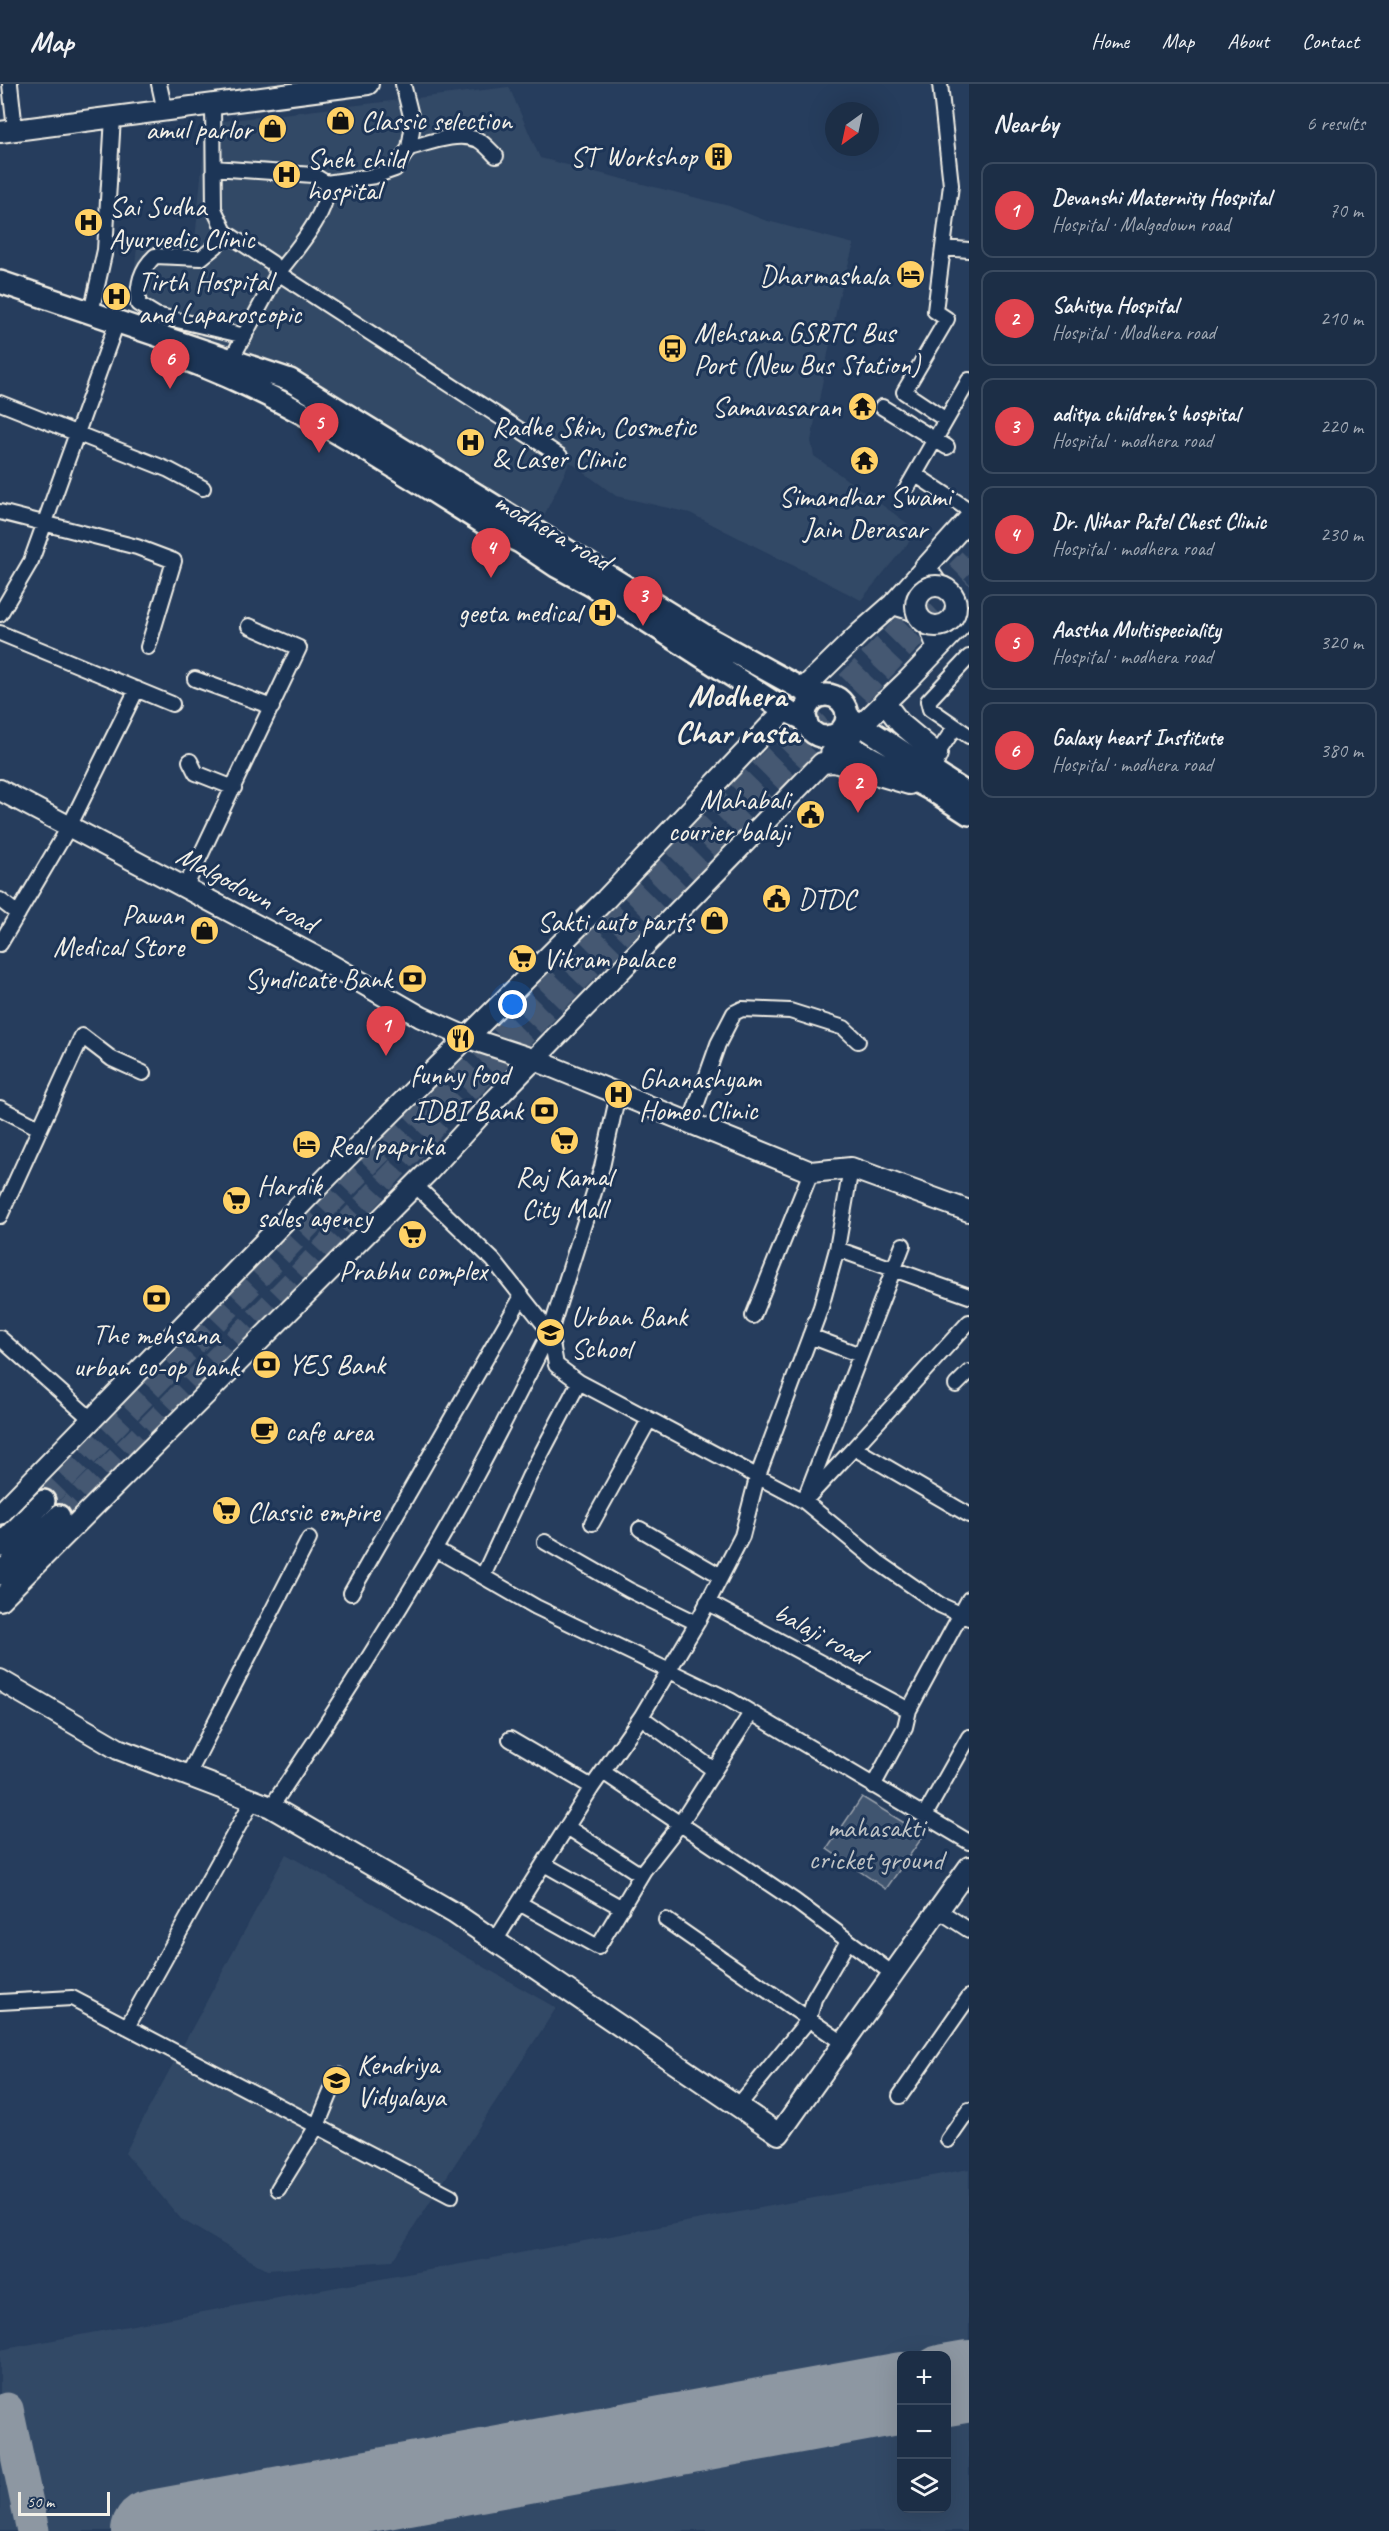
<!DOCTYPE html>
<html lang="en">
<head>
<meta charset="utf-8">
<style>
  body { margin:0; font-family:Caveat,sans-serif; background:#293a51; color:#f1f3f6 }
  .controls { position:absolute; right:18px; bottom:18px; display:grid; overflow:hidden; border-radius:12px; box-shadow:0 6px 24px #0002 }
  .controls button { width:54px; height:54px; display:grid; place-items:center; padding:0; border:0; border-bottom:2px solid #3a4a5f; background:#1c2e46; color:#f1f3f6; font:30px sans-serif }
  .compass { position:absolute; left:825px; top:18px; width:54px; height:54px; border-radius:50%; background:#1c2e46; box-shadow:0 6px 24px #0002; rotate:213deg }
  .scale { position:absolute; left:18px; bottom:15px; width:92px; box-sizing:border-box; padding-left:6px; border:3px solid #f4f1e8; border-top:0; font-size:16px; line-height:21px; white-space:nowrap; color:#f4f1e8; -webkit-text-stroke:4px #1d3557; paint-order:stroke }
  .you { position:absolute; left:513px; top:921px; width:21px; height:21px; margin:-15px; border:4px solid #fff; border-radius:50%; background:#1a73e8; box-shadow:0 0 0 9px #1a73e833 }
  .badge { display:grid; place-items:center; width:39px; height:39px; border-radius:50%; background:#bca0f2; color:#fff; font-size:20px; font-weight:700 }
  .pin { position:absolute; translate:-50% -50px; filter:drop-shadow(0 2px 3px #0008) }
  .pin::after { content:''; position:absolute; top:32px; width:21px; height:18px; background:inherit; clip-path:polygon(0 0,100% 0,50% 100%) }
  .list { margin:0; padding:0; list-style:none }
  h2 { display:flex; justify-content:space-between; align-items:center; height:78px; margin:0; padding:0 24px; font-size:26px }
  h2 small { font-size:20px; font-weight:400; color:#a0a8b3 }
  .list li { display:grid; grid-template-columns:39px 1fr auto; gap:18px; align-items:center; box-sizing:border-box; height:96px; margin:0 12px 12px; padding:0 12px; border:2px solid #3a4a5f; border-radius:12px }
  .list b { display:block; font-size:22px; white-space:nowrap }
  .list p { margin:0; font-size:20px; white-space:nowrap; color:#a0a8b3 }
  .list em { font-size:20px; font-style:normal; color:#a0a8b3 }
  .icon { flex:none; width:33px; height:33px; fill:none; stroke:currentColor; stroke-width:2; stroke-linecap:round; stroke-linejoin:round }
  .map { position:relative; flex:none; width:969px; height:2447px; overflow:hidden }
  header { display:flex; align-items:center; gap:36px; box-sizing:border-box; height:84px; padding:0 30px; background:#1c2e46; border-bottom:2px solid #3a4a5f }
  header strong { font-size:28px }
  nav { display:flex; gap:33px; margin-inline-start:auto; font-size:21px }
  main { display:flex }
  aside { flex:1; background:#1c2e46 }
  .map>svg:first-child { display:block }
  .built { fill:#334966; fill-rule:evenodd }
  .green { fill:#40546f; stroke:#9aa2ac; stroke-width:1.5 }
  .lines { fill:none; stroke-linecap:round; stroke-linejoin:round }
  .taxiway { stroke:#8d97a2; stroke-width:33 }
  .runway { stroke:#8d97a2; stroke-width:82 }
  .primary-tunnel { stroke:#455872; stroke-width:21; stroke-dasharray:21 10; stroke-linecap:butt }
  .street-casing { stroke:#f4f1e8; stroke-width:18 }
  .secondary-casing { stroke:#f4f1e8; stroke-width:24 }
  .primary-casing { stroke:#f4f1e8; stroke-width:26 }
  .street { stroke:#1d3557; stroke-width:14 }
  .secondary { stroke:#1d3557; stroke-width:20 }
  .primary { stroke:#1d3557; stroke-width:21 }
  .secondary-bridge-casing { stroke:#f4f1e8; stroke-width:24; stroke-linecap:butt }
  .secondary-bridge { stroke:#1d3557; stroke-width:20 }
  .labels { text-anchor:middle; dominant-baseline:central; stroke-width:6; stroke-linejoin:round; paint-order:stroke }
  .poi-label { font-size:28px; fill:#f4f1e8; stroke:#1d3557; text-anchor:start }
  .street-label { font-size:28px; fill:#f4f1e8; stroke:#1d3557 }
  .park-label { font-size:28px; fill:#bec2c4; stroke:#1d3557 }
  .quarter-label { font-size:32px; font-weight:bold; fill:#f4f1e8; stroke:#1d3557 }
</style>
</head>
<body>
<header>
<strong>Map</strong>
<nav><a>Home</a><a>Map</a><a>About</a><a>Contact</a></nav>
</header>
<main>
<div class="map">
<svg width="969" height="2447" viewBox="0 0 969 2447">
  <rect width="100%" height="100%" fill="#263d5d"/>
  <filter id="ink" filterUnits="userSpaceOnUse"><feTurbulence type="fractalNoise" baseFrequency=".0167" numOctaves="2"/><feDisplacementMap in="SourceGraphic" scale="12" xChannelSelector="R" yChannelSelector="G"/><feConvolveMatrix kernelMatrix="1 2 1 2 8 2 1 2 1" color-interpolation-filters="sRGB"/></filter>
  <g filter="url(#ink)">
    <path class="built" d="M 509,3 L 540,74 L 729,122 L 764,136 L 854,160 L 839,213 L 811,357 L 814,372 L 918,447 L 861,516 L 690,429 L 616,412 L 570,378 L 539,442 L 254,273 L 130,230 L 137,163 L 194,168 L 206,39 Z
      M 286,1770 L 556,1924 L 392,2177 L 267,2186 L 181,2135 L 125,2069 Z
      M 969,2085 L 969,2447 L 0,2447 L 0,2266 ZM 902,2272 L 946,2272 L 946,2424 L 902,2424 Z"/>
    <path class="green" d="M 862,1713 L 924,1751 L 886,1805 L 827,1765 Z"/>
    <g class="lines">
      <path class="taxiway" d="M 7,2325 L 33,2447"/>
      <path class="runway" d="M 946,2301 L 969,2297
        M 152,2447 L 902,2309"/>
      <path class="primary-tunnel" d="M 44,1417 L 351,1099 L 969,475
        M 59,1432 L 290,1199 L 449,1028 L 647,826 L 787,687 L 898,570 L 969,499"/>
      <defs>
        <path id="street" d="M 10,0 L 15,46
          M 159,0 L 165,27
          M 940,0 L 951,101 L 935,227 L 947,235 L 904,308 L 946,336
          M 213,20 L 214,125 L 225,148 L 272,179 L 278,189 L 231,276
          M 409,64 C 429,59 457,47 478,56 C 484,59 491,67 496,72
          M 214,84 L 313,91 L 326,99 C 332,126 294,168 278,189 L 560,372
          M 326,99 L 375,92 L 395,85 L 409,64 L 413,40 L 403,0
          M 225,148 L 216,162 L 201,174 L 155,172 C 140,186 138,200 138,220 L 156,231 L 245,252
          M 943,164 L 969,166
          M 91,229 L 105,166 L 113,33
          M 0,319 L 169,386 L 203,404
          M 882,323 L 947,363
          M 916,391 L 969,426
          M 903,411 L 969,296
          M 0,428 L 137,463 L 174,477 L 148,563
          M 0,530 L 31,477 L 117,238
          M 0,549 L 172,620
          M 969,573 L 928,617 L 930,625 L 969,652
          M 195,595 L 272,623
          M 937,670 L 955,643
          M 190,677 L 196,689 L 234,704
          M 185,804 L 299,564 L 249,542
          M 0,816 L 18,830
          M 0,860 L 69,743 L 137,605
          M 618,1010 L 602,1083 L 550,1248 L 556,1281 L 579,1298 L 804,1417 L 878,1478 L 940,1521 L 969,1534
          M 0,1024 L 39,1044
          M 690,1039 L 718,960 L 734,929 L 742,925 L 790,927 L 844,944 L 858,957
          M 0,1132 L 82,952 L 112,975 L 143,989
          M 837,1165 L 969,1212
          M 753,1232 L 811,1088
          M 969,1238 L 854,1364 L 969,1431
          M 810,1252 L 860,1271
          M 0,1254 L 91,1335
          M 956,1301 L 969,1288
          M 810,1411 L 854,1364
          M 804,1417 L 903,1161
          M 592,1439 L 649,1336
          M 640,1445 L 721,1492
          M 545,1458 L 629,1506 L 697,1539
          M 435,1465 L 536,1523 L 730,1616 L 969,1758
          M 483,1492 L 529,1393 L 579,1298
          M 351,1509 L 522,1212
          M 707,1518 L 909,1626
          M 641,1633 L 714,1686
          M 510,1655 L 592,1703
          M 603,1688 L 795,1817 L 893,1890
          M 188,1691 L 309,1455
          M 873,1702 L 905,1643 L 909,1626 L 969,1515
          M 271,1723 C 328,1639 383,1553 435,1465 C 476,1395 513,1321 550,1248 L 493,1176 L 415,1101
          M 925,1731 L 969,1653
          M 567,1743 L 641,1791
          M 544,1780 L 622,1824
          M 519,1819 L 598,1863 L 644,1786 L 680,1740 L 751,1629
          M 938,1826 L 969,1846
          M 666,1836 L 843,1959
          M 495,1857 L 592,1703 L 641,1633 L 697,1539 L 742,1452 L 757,1394 L 821,1223 L 837,1165 L 851,1084
          M 0,1918 L 72,1914 L 451,2112
          M 127,1943 L 253,1716
          M 900,2012 L 969,1913
          M 738,2022 L 809,1935 L 814,1915 L 848,1857
          M 948,2056 L 969,2026
          M 278,2105 L 317,2042 L 338,1991"/>
        <path id="secondary" d="M 0,48 L 368,0
          M 925,483 L 938,502
          M 893,520 L 916,527
          M 929,541 L 938,564
          M 802,606 L 860,549 L 893,520 L 969,435
          M 884,618 L 900,639 L 937,670 L 930,686
          M 831,670 L 908,596 L 969,532
          M 0,706 L 324,877 L 421,933 L 468,954 L 535,976 L 811,1088 L 851,1084 L 969,1127
          M 0,1430 L 341,1079 L 606,815 L 785,626
          M 0,1516 L 429,1087 L 484,1027 L 822,679 L 834,678 L 909,700
          M 0,1596 L 118,1665 L 271,1723 L 454,1829 L 779,2050 L 969,1783"/>
        <path id="primary" d="M 0,198 L 290,296 L 712,556 L 816,613
          M 187,276 C 297,317 394,383 493,445 L 520,458 L 556,482 L 591,501 L 790,629 L 806,636
          M805 632a21 21 0 1 1 42 0a21 21 0 1 1-42 0Z
          M 847,632 L 969,711
          M 830,652 L 932,706 L 969,730
          M 0,1462 L 44,1417
          M 0,1490 L 59,1432"/>
      </defs>
      <use href="#street" class="street-casing"/>
      <use href="#secondary" class="secondary-casing"/>
      <use href="#primary" class="primary-casing"/>
      <use href="#street" class="street"/>
      <use href="#secondary" class="secondary"/>
      <use href="#primary" class="primary"/>
      <defs>
        <path id="secondary-bridge" d="M916 522a20 20 0 1 1 40 0a20 20 0 1 1-40 0Z"/>
      </defs>
      <use href="#secondary-bridge" class="secondary-bridge-casing"/>
      <use href="#secondary-bridge" class="secondary-bridge"/>
    </g>
  </g>
  <defs>
    <symbol id="shop-disc" viewBox="-11 -11 22 22"><circle r="9.5" fill="#ffd166" stroke="#1d3557"/><path d="M-5-2.5h2.3a2.7 3.5 0 0 1 5.4 0H5L5.5 6h-11ZM-1.5-2.5h3a1.5 2.3 0 0 0-3 0Z" fill="#111"/></symbol>
    <symbol id="building-disc" viewBox="-11 -11 22 22"><circle r="9.5" fill="#ffd166" stroke="#1d3557"/><path d="M-4-6H4V6H1V3H-1V6H-4ZM-2.5-4.3h1.7v1.8h-1.7ZM.8-4.3h1.7v1.8H.8ZM-2.5-1h1.7V.8h-1.7ZM.8-1h1.7V.8H.8Z" fill="#111"/></symbol>
    <symbol id="hospital-disc" viewBox="-11 -11 22 22"><circle r="9.5" fill="#ffd166" stroke="#1d3557"/><path d="M-5-5h3v3.5h4V-5h3V5h-3V1.5h-4V5h-3Z" fill="#111"/></symbol>
    <symbol id="hotel-disc" viewBox="-11 -11 22 22"><circle r="9.5" fill="#ffd166" stroke="#1d3557"/><path d="M-6-4.5h1.5V1H6V5H4.5V3h-9V5H-6ZM-4 0a1.8 1.8 0 1 1 3.6 0ZM.5 0V-2.5h3Q6-2.5 6 0Z" fill="#111"/></symbol>
    <symbol id="bus-disc" viewBox="-11 -11 22 22"><circle r="9.5" fill="#ffd166" stroke="#1d3557"/><path d="M-5-6H5V4H4V6H2V4H-2V6H-4V4H-5ZM-3.5-4V0h7V-4ZM-3.5 1.2v1.5H-2V1.2ZM2 1.2v1.5H3.5V1.2Z" fill="#111"/></symbol>
    <symbol id="temple-disc" viewBox="-11 -11 22 22"><circle r="9.5" fill="#ffd166" stroke="#1d3557"/><path d="M0-6L5-2H3V0L6.5 2.5H4V6H1.5V3h-3V6H-4V2.5H-6.5L-3 0V-2H-5Z" fill="#111"/></symbol>
    <symbol id="civic-disc" viewBox="-11 -11 22 22"><circle r="9.5" fill="#ffd166" stroke="#1d3557"/><path d="M-.6-6.5H3V-4.5H.6V-3L4-1V1h2V6H-6V1h2V-1L-.6-3ZM-1.2 2.5V6h2.4V2.5Z" fill="#111"/></symbol>
    <symbol id="supermarket-disc" viewBox="-11 -11 22 22"><circle r="9.5" fill="#ffd166" stroke="#1d3557"/><path d="M-6-5.5h2.5l.6 2H6L4.5 2H-2.5L-4.4-4H-6ZM-1.5 3.2a1.3 1.3 0 1 0 .1 0ZM3 3.2a1.3 1.3 0 1 0 .1 0Z" fill="#111"/></symbol>
    <symbol id="bank-disc" viewBox="-11 -11 22 22"><circle r="9.5" fill="#ffd166" stroke="#1d3557"/><path d="M-6-4H6V4H-6ZM0-2.3a2.3 2.3 0 1 0 0 4.6a2.3 2.3 0 1 0 0-4.6Z" fill="#111"/></symbol>
    <symbol id="restaurant-disc" viewBox="-11 -11 22 22"><circle r="9.5" fill="#ffd166" stroke="#1d3557"/><path d="M-5-6h1v4h1v-4h1v4h1v-4h1v5L-1.5 .5V6h-2V.5L-5-1ZM5-6V6H3V1.5H1.5Q1.5-4 5-6Z" fill="#111"/></symbol>
    <symbol id="school-disc" viewBox="-11 -11 22 22"><circle r="9.5" fill="#ffd166" stroke="#1d3557"/><path d="M0-5L7-2L0 1L-7-2ZM-4 1L0 2.5L4 1V4Q0 6-4 4Z" fill="#111"/></symbol>
    <symbol id="cafe-disc" viewBox="-11 -11 22 22"><circle r="9.5" fill="#ffd166" stroke="#1d3557"/><path d="M-5.5-4.5H6V0H3Q3 3.5 0 3.5H-2.5Q-5.5 3.5-5.5 0ZM3-3.2v2h1.7v-2ZM-6 4.5H4V6H-6Z" fill="#111"/></symbol>
  </defs>
  <g fill-rule="evenodd">
    <use href="#shop-disc" x="324" y="20" width="33" height="33"/>
    <use href="#shop-disc" x="256" y="28" width="33" height="33"/>
    <use href="#building-disc" x="702" y="56" width="33" height="33"/>
    <use href="#hospital-disc" x="270" y="74" width="33" height="33"/>
    <use href="#hospital-disc" x="72" y="122" width="33" height="33"/>
    <use href="#hotel-disc" x="894" y="174" width="33" height="33"/>
    <use href="#hospital-disc" x="100" y="196" width="33" height="33"/>
    <use href="#bus-disc" x="656" y="248" width="33" height="33"/>
    <use href="#temple-disc" x="846" y="306" width="33" height="33"/>
    <use href="#hospital-disc" x="454" y="342" width="33" height="33"/>
    <use href="#temple-disc" x="848" y="360" width="33" height="33"/>
    <use href="#hospital-disc" x="586" y="512" width="33" height="33"/>
    <use href="#civic-disc" x="794" y="714" width="33" height="33"/>
    <use href="#civic-disc" x="760" y="798" width="33" height="33"/>
    <use href="#shop-disc" x="698" y="820" width="33" height="33"/>
    <use href="#shop-disc" x="188" y="830" width="33" height="33"/>
    <use href="#supermarket-disc" x="506" y="858" width="33" height="33"/>
    <use href="#bank-disc" x="396" y="878" width="33" height="33"/>
    <use href="#restaurant-disc" x="444" y="938" width="33" height="33"/>
    <use href="#hospital-disc" x="602" y="994" width="33" height="33"/>
    <use href="#bank-disc" x="528" y="1010" width="33" height="33"/>
    <use href="#supermarket-disc" x="548" y="1040" width="33" height="33"/>
    <use href="#hotel-disc" x="290" y="1044" width="33" height="33"/>
    <use href="#supermarket-disc" x="220" y="1100" width="33" height="33"/>
    <use href="#supermarket-disc" x="396" y="1134" width="33" height="33"/>
    <use href="#bank-disc" x="140" y="1198" width="33" height="33"/>
    <use href="#school-disc" x="534" y="1232" width="33" height="33"/>
    <use href="#bank-disc" x="250" y="1264" width="33" height="33"/>
    <use href="#cafe-disc" x="248" y="1330" width="33" height="33"/>
    <use href="#supermarket-disc" x="210" y="1410" width="33" height="33"/>
    <use href="#school-disc" x="320" y="1980" width="33" height="33"/>
  </g>
  <g class="labels">
    <g class="poi-label">
      <text x="361" y="36">Classic selection</text>
      <text x="252" y="45" text-anchor="end">amul parlor</text>
      <text x="697" y="72" text-anchor="end">ST Workshop</text>
      <text x="307" y="74">Sneh child<tspan x="307" dy="32">hospital</tspan></text>
      <text x="109" y="122">Sai Sudha<tspan x="109" dy="32">Ayurvedic Clinic</tspan></text>
      <text x="889" y="191" text-anchor="end">Dharmashala</text>
      <text x="138" y="197">Tirth Hospital<tspan x="138" dy="32">and Laparoscopic</tspan></text>
      <text x="694" y="248">Mehsana GSRTC Bus<tspan x="694" dy="32">Port (New Bus Station)</tspan></text>
      <text x="841" y="322" text-anchor="end">Samavasaran</text>
      <text x="492" y="342">Radhe Skin, Cosmetic<tspan x="492" dy="32">&amp; Laser Clinic</tspan></text>
      <text x="865" y="412" text-anchor="middle">Simandhar Swami<tspan x="865" dy="32">Jain Derasar</tspan></text>
      <text x="581" y="528" text-anchor="end">geeta medical</text>
      <text x="790" y="715" text-anchor="end">Mahabali<tspan x="790" dy="32">courier balaji</tspan></text>
      <text x="798" y="814">DTDC</text>
      <text x="184" y="830" text-anchor="end">Pawan<tspan x="184" dy="32">Medical Store</tspan></text>
      <text x="693" y="837" text-anchor="end">Sakti auto parts</text>
      <text x="543" y="874">Vikram palace</text>
      <text x="392" y="894" text-anchor="end">Syndicate Bank</text>
      <text x="460" y="990" text-anchor="middle">funny food</text>
      <text x="639" y="994">Ghanashyam<tspan x="639" dy="32">Homeo Clinic</tspan></text>
      <text x="523" y="1026" text-anchor="end">IDBI Bank</text>
      <text x="328" y="1061">Real paprika</text>
      <text x="564" y="1092" text-anchor="middle">Raj Kamal<tspan x="564" dy="32">City Mall</tspan></text>
      <text x="257" y="1101">Hardik<tspan x="257" dy="32">sales agency</tspan></text>
      <text x="413" y="1186" text-anchor="middle">Prabhu complex</text>
      <text x="571" y="1232">Urban Bank<tspan x="571" dy="32">School</tspan></text>
      <text x="156" y="1250" text-anchor="middle">The mehsana<tspan x="156" dy="32">urban co-op bank</tspan></text>
      <text x="288" y="1280">YES Bank</text>
      <text x="285" y="1347">cafe area</text>
      <text x="247" y="1427">Classic empire</text>
      <text x="357" y="1980">Kendriya<tspan x="357" dy="32">Vidyalaya</tspan></text>
    </g>
    <g class="street-label">
      <text transform="translate(553 447) rotate(30)">modhera road</text>
      <text transform="translate(247 805) rotate(28)">Malgodown road</text>
      <text transform="translate(820 1549) rotate(28)">balaji road</text>
    </g>
    <g class="park-label">
      <text x="876" y="1743">mahasakti<tspan x="876" dy="32">cricket ground</tspan></text>
    </g>
    <g class="quarter-label">
      <text x="737" y="611">Modhera<tspan x="737" dy="37">Char rasta</tspan></text>
    </g>
  </g>
</svg>
<div class="controls">
<button>+</button>
<button>−</button>
<button><svg class="icon" aria-label="layers" viewBox="0 0 24 24"><path d="M12 4l9 5-9 5-9-5zM3 14l9 5 9-5"/></svg></button>
</div>
<svg class="compass" viewBox="-18 -18 36 36"><path d="M0-13l5 13h-10z" fill="#e53935"/><path d="M0 13l5-13h-10z" fill="#a0a8b3"/></svg>
<div class="scale">50 m</div>
<div class="you"></div>
<div class="pin badge" style="left:386px;top:972px;background:#e0444e">1</div>
<div class="pin badge" style="left:858px;top:729px;background:#e0444e">2</div>
<div class="pin badge" style="left:643px;top:542px;background:#e0444e">3</div>
<div class="pin badge" style="left:491px;top:494px;background:#e0444e">4</div>
<div class="pin badge" style="left:319px;top:369px;background:#e0444e">5</div>
<div class="pin badge" style="left:170px;top:305px;background:#e0444e">6</div>
</div>
<aside>
<h2>Nearby<small>6 results</small></h2>
<ul class="list">
<li><span class="badge" style="background:#e0444e">1</span><div><b>Devanshi Maternity Hospital</b><p>Hospital · Malgodown road</p></div><em>70 m</em></li>
<li><span class="badge" style="background:#e0444e">2</span><div><b>Sahitya Hospital</b><p>Hospital · Modhera road</p></div><em>210 m</em></li>
<li><span class="badge" style="background:#e0444e">3</span><div><b>aditya children's hospital</b><p>Hospital · modhera road</p></div><em>220 m</em></li>
<li><span class="badge" style="background:#e0444e">4</span><div><b>Dr. Nihar Patel Chest Clinic</b><p>Hospital · modhera road</p></div><em>230 m</em></li>
<li><span class="badge" style="background:#e0444e">5</span><div><b>Aastha Multispeciality</b><p>Hospital · modhera road</p></div><em>320 m</em></li>
<li><span class="badge" style="background:#e0444e">6</span><div><b>Galaxy heart Institute</b><p>Hospital · modhera road</p></div><em>380 m</em></li>
</ul>
</aside>
</main>
</body>
</html>
